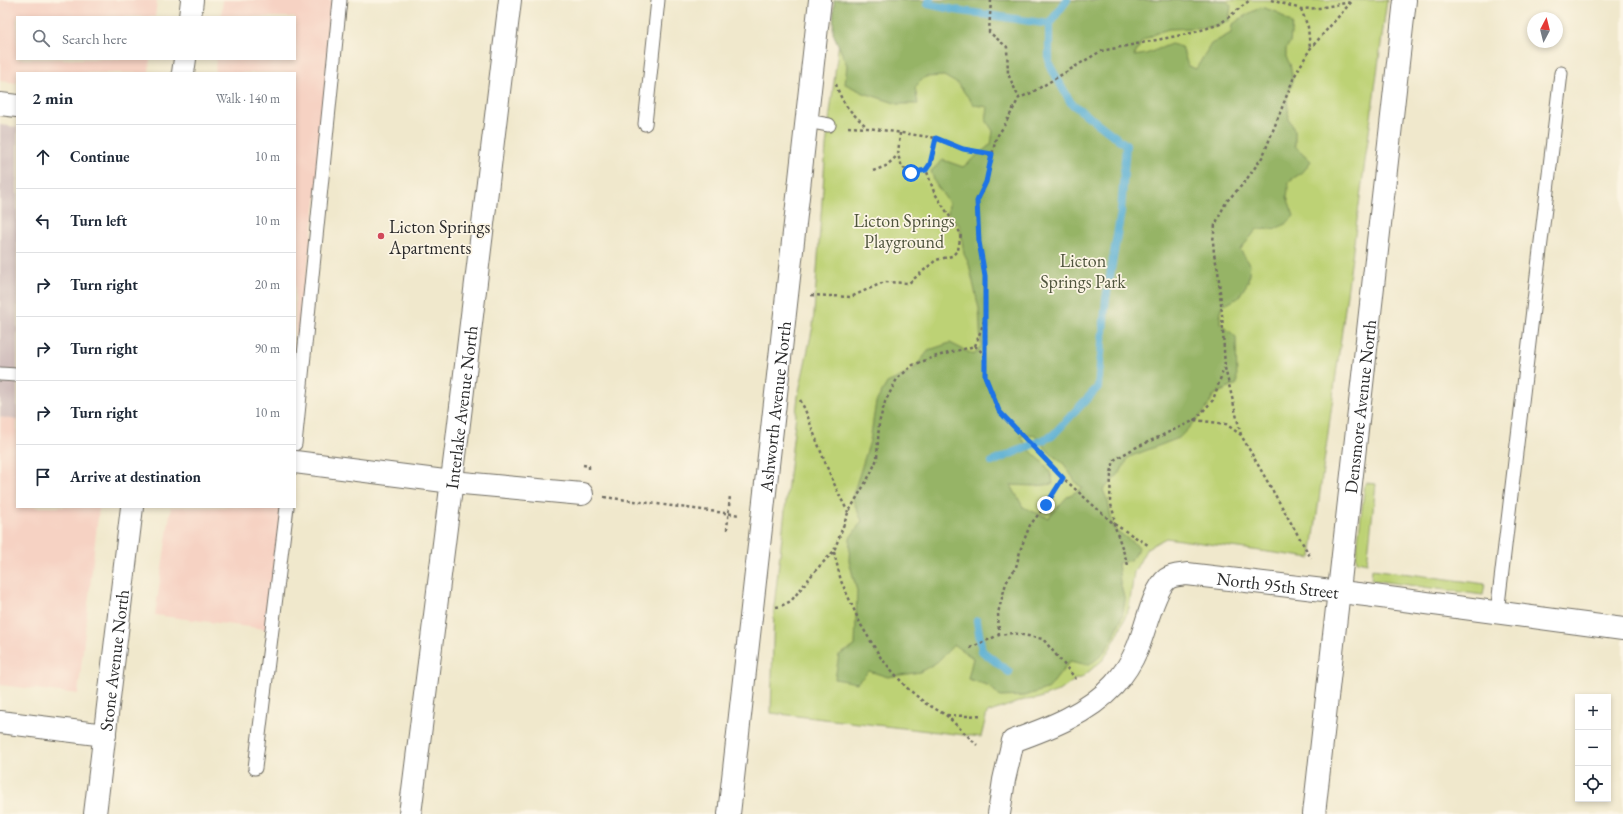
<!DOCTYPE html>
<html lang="en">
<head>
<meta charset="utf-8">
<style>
  body { margin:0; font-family:"EB Garamond",serif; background:#f2f2f3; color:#1f2937 }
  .controls { position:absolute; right:12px; bottom:12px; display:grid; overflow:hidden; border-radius:0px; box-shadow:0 2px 6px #0003 }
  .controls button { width:36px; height:36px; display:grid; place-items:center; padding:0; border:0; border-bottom:1px solid #e0e1e3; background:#fff; color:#1f2937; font:20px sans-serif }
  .compass { position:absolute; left:1527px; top:12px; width:36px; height:36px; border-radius:50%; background:#fff; box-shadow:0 2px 6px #0003; rotate:7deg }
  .stop { position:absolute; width:12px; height:12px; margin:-9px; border:3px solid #1a73e8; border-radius:50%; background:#fff }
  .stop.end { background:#1a73e8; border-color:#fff; box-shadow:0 1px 4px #0008 }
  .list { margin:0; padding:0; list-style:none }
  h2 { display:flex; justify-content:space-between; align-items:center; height:52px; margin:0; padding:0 16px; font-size:17px }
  h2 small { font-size:13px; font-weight:400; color:#747a83 }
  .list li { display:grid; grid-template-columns:26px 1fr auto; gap:12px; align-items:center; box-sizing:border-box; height:64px; padding:0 16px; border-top:1px solid #e0e1e3 }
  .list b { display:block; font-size:15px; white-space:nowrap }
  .list em { font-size:13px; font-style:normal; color:#747a83 }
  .icon { flex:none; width:22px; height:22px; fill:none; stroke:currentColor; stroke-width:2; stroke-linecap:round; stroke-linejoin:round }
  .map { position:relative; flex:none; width:1623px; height:814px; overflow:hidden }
  .search { position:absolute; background:#fff; box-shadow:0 2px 6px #0003; left:16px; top:16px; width:280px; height:44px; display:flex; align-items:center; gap:10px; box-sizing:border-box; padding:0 14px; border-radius:0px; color:#747a83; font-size:15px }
  .panel { position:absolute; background:#fff; box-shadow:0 2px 6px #0003; left:16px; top:72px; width:280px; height:436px; border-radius:0px }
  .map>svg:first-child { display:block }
  .built { fill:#f6d2c3 }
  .industrial { fill:#d1bfbd }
  .green { fill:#bdd275; stroke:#747e50 }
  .forest { fill:#96b466; stroke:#607048; fill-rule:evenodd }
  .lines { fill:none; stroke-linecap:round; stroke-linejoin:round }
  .stream { stroke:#56add2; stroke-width:8 }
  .service-casing { stroke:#706d63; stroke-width:15 }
  .minor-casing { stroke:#706d63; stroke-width:24 }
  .path { stroke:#706d63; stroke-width:2.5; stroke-dasharray:3 3; stroke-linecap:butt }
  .service { stroke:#fff; stroke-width:13 }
  .minor { stroke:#fff; stroke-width:22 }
  .route { stroke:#1a73e8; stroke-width:5 }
  .poi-dot { fill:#d1495b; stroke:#fcf5e5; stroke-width:1.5 }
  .labels { text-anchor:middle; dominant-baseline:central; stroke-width:3.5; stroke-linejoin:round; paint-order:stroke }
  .park-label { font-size:18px; fill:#50553e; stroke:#fcf5e5 }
  .poi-label { font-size:18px; fill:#2b2b2b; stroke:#fcf5e5; text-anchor:start }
  .street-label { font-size:18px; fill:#2b2b2b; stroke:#fcf5e5 }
</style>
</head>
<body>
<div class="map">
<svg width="1623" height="814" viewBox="0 0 1623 814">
  <rect width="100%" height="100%" fill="#fcf5e5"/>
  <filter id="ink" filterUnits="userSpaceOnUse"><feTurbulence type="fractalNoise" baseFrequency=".025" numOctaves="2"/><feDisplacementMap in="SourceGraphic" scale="8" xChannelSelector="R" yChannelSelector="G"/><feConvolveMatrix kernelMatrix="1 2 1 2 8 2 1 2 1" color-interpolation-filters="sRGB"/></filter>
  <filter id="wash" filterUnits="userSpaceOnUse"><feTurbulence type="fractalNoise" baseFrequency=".012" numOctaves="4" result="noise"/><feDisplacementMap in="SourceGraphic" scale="16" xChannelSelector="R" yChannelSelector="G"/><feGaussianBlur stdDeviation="0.9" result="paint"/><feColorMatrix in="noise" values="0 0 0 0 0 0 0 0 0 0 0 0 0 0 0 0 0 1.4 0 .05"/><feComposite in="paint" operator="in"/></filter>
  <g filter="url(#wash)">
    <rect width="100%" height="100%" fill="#f0e8cc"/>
    <path class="built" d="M 0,0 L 157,0 L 155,17 L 17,17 L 17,59 L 150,59 L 149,73 L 17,73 L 17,83 L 0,81 Z
      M 223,0 L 342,0 L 295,365 L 295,73 L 215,73 L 216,59 L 295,59 L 295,17 L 221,17 Z
      M 0,417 L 17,419 L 17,507 L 99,507 L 78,694 L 0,685 Z
      M 171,507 L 287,507 L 273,630 L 155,615 Z"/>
    <path class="industrial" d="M 0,125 L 17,127 L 17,420 L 0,417 Z"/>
    <path class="green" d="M 844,0 L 1387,0 L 1311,558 L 1166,538 L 1147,548 L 1134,572 L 1129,608 L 1118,634 L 1104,659 L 1081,678 L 1076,679 L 1061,690 L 1037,699 L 1024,700 L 987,713 L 981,737 L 771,713 L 774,607 L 798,396 L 813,326 L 826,146 Z
      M 1365,483 L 1376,484 L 1367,563 L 1357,561 L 1356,557 Z
      M 1372,569 L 1485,584 L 1483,595 L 1371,580 Z"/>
    <path class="forest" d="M 834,0 L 1225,0 L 1231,5 L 1229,21 L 1215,27 L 1169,29 L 1159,32 L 1142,41 L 1134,56 L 1146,54 L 1171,44 L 1182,47 L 1188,66 L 1196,69 L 1211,44 L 1231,33 L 1232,25 L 1241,18 L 1261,7 L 1277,12 L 1292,24 L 1290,42 L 1286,49 L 1286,57 L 1290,64 L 1292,75 L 1292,84 L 1287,97 L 1289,119 L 1295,131 L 1295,146 L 1311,161 L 1303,172 L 1289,181 L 1287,197 L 1294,216 C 1282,229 1274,230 1257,229 L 1240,250 L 1250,264 L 1248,282 L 1238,298 L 1221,307 L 1220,323 L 1236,337 L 1237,384 L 1214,395 L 1205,411 L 1179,438 L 1129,457 L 1119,474 L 1103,490 L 1108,502 L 1113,528 L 1139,547 L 1131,560 L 1118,563 L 1120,582 L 1125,601 L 1122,616 L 1114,636 L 1103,654 L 1089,665 L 1070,661 L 1049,688 L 1025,696 L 1000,697 L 990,686 L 968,679 L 973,658 L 954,645 L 937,662 L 920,672 L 888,677 L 869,671 L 857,683 L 835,679 L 839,655 L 855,646 L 857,591 L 849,561 L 850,538 L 862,521 L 852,498 L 870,441 L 876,402 L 887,383 L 911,372 L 929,350 L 950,343 L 974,355 L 981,346 L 979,309 L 969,264 L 964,254 L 960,226 L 948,213 L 949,203 L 935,183 L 931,171 L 943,160 L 963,167 L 991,144 L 993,131 L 986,120 L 988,107 L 974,105 L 958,84 L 944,76 L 925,77 L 915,87 L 918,104 L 898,104 L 864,93 L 845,84 L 847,65 L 833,33 ZM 1026,434 L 1034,435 L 1052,455 L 1064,464 L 1077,484 L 1083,488 L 1068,496 L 1048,518 L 1023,507 L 1011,485 L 1035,486 L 1053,484 C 1051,466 1041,462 1030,450 C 1027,446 1024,441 1020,437 Z"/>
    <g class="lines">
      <path class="stream" d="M 930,0 L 928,4 L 955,10 L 1049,24 L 1049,64 L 1071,103 L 1126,145 L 1121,212 L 1106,299 L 1098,387 L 1052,436 L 992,462
        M 1049,24 L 1067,0
        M 977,621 L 982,651 L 1009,672"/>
    </g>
  </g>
  <g filter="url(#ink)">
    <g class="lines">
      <defs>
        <path id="service" d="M 807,121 L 829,125
          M 645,124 L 658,0
          M 0,374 L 17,375
          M 295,444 L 340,0
          M 1497,613 L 1561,73
          M 255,768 L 287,507"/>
        <g id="minor">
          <path d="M 190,17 L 192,0"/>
          <path d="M 183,73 L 185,59"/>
          <path d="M 0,104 L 17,106"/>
          <path d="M 295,462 L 452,482 L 582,494"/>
          <path d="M 0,722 L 105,735"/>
          <path id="s1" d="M 95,814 L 132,507"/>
          <path id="s2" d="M 410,814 L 456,448 L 510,0"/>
          <path id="s3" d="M 729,814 L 820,0"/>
          <path id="s4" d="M 999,814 L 1004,780 L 1013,741 C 1049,728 1087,714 1114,685 C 1123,675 1132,661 1137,649 C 1145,632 1153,590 1167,579 C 1172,575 1181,575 1187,574 L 1366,595 L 1623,629"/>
          <path id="s5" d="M 1314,814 L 1405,0"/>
        </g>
      </defs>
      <use href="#service" class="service-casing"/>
      <use href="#minor" class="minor-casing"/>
      <path class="path" d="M 991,0 L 989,32 L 1007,47 L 1008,74 L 1019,98
        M 1271,0 L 1301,9 L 1319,8 L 1351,2
        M 1301,9 L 1308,27 L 1310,49
        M 836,84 C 842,105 852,113 867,127
        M 848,127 L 868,128 L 936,138 L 963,149 L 992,154
        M 900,133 L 898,155 L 902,167 L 911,173 L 926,169 L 931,164 L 936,138
        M 873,171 L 886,166 L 898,155
        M 811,295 L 851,297 L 884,282 L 909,283 L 936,260 L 952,256 L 958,250 L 961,234 L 934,192 L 926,169
        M 985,322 L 985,355
        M 975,346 L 985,319 L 985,276 L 979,242 L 977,201 L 986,182 L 996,138 L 1004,126 L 1019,98 L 1031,93 L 1101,51 L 1192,33 L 1220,24 L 1250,0
        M 800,400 C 807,412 810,424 815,436 C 825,463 835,488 848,512
        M 1195,420 L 1213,400 L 1224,368
        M 1241,435 L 1225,368 L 1222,314 L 1218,270 L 1214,254 L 1213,241 L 1215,225 L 1226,202 L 1244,183 L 1263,156 L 1294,77 L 1310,49 L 1353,0
        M 583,465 L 589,466 L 589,471
        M 604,497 L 740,515
        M 727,530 L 730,495
        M 834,552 L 841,581 L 861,625 L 881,658 L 906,687 L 925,703 L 946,715 L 977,745
        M 1128,565 L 1114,524 L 1114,515 L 1110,501 L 1111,473 L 1114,460 L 1133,449 L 1195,420 L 1226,424 L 1241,435 L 1311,558
        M 776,607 L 781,606 L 791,601 L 815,571 L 834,551 L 848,513 L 871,473 L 877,459 L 879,423 L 885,402 L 897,379 L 913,365 L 937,356 L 975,346 L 985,355 L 985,376 L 999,411 L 1063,478 L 1114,524 L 1148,545
        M 999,635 L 998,613 L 1006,583 L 1016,567 L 1021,548 L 1030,525 L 1046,505 L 1063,478
        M 970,648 L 999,635 L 1013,633 L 1043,639 L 1076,679
        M 947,715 L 966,716 L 983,715"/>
      <use href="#service" class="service"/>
      <use href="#minor" class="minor"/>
    </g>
  </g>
  <g class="lines" filter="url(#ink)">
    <path class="route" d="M 911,173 L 926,170 L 930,164 L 936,138 L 963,149 L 992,154 L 986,182 L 977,201 L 979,242 L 985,276 L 985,376 L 999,411 L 1063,478 L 1046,505"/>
  </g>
  <circle class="poi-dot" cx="381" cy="236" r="4"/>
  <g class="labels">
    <g class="park-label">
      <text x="904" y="220">Licton Springs<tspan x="904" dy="21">Playground</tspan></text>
      <text x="1083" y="260">Licton<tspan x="1083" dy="21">Springs Park</tspan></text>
    </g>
    <g class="poi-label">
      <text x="389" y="226">Licton Springs<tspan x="389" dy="21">Apartments</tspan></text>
    </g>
    <g class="street-label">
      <text stroke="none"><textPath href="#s2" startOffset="410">Interlake Avenue North</textPath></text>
      <text stroke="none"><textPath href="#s3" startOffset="410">Ashworth Avenue North</textPath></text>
      <text stroke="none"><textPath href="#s5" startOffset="410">Densmore Avenue North</textPath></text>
      <text stroke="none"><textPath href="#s4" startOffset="423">North 95th Street</textPath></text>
      <text stroke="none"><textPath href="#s1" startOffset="155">Stone Avenue North</textPath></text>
    </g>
  </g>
</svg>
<div class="controls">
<button>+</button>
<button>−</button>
<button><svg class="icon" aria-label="locate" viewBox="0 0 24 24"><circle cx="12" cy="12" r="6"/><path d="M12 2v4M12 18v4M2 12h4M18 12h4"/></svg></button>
</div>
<svg class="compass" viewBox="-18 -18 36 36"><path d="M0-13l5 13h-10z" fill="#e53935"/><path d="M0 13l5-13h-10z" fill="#747a83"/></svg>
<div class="stop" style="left:911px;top:173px"></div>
<div class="stop end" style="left:1046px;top:505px"></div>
<div class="search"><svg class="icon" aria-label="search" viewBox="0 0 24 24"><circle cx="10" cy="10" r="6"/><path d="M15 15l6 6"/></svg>Search here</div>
<section class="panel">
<h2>2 min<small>Walk · 140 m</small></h2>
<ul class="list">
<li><svg class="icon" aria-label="ahead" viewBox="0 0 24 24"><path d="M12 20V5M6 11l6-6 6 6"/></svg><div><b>Continue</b></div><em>10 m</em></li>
<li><svg class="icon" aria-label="left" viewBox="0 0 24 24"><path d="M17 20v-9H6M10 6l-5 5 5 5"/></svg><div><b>Turn left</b></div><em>10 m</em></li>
<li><svg class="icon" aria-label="right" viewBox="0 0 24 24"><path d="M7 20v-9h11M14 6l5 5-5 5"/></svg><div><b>Turn right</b></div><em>20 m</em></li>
<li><svg class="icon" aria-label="right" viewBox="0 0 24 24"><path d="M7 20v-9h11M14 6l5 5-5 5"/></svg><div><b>Turn right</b></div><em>90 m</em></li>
<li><svg class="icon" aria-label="right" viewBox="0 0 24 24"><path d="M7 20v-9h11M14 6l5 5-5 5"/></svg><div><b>Turn right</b></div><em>10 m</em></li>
<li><svg class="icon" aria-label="arrive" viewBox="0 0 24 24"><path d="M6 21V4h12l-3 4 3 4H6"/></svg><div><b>Arrive at destination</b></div></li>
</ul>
</section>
</div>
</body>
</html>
